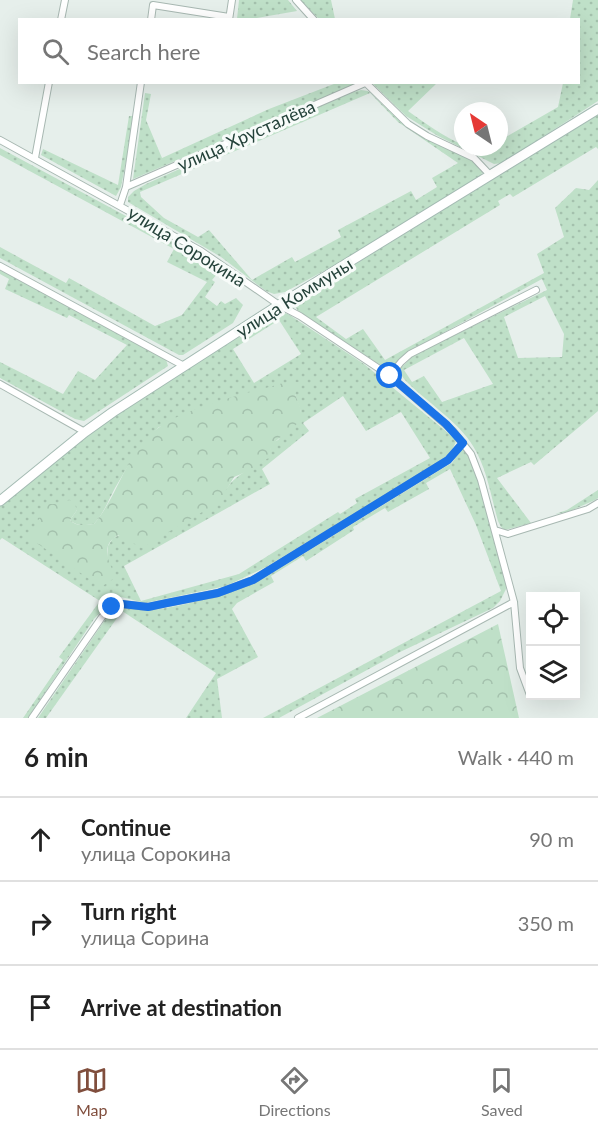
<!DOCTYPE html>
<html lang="en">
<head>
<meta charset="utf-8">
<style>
  body { margin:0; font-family:Lato,sans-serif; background:#f6f6f6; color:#222 }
  .controls { position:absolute; right:18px; bottom:18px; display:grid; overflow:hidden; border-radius:0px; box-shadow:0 6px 24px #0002 }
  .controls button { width:54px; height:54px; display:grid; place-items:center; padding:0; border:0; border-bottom:2px solid #e0e0e0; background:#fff; color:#222; font:30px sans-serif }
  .compass { position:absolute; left:454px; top:102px; width:54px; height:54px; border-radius:50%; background:#fff; box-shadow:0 6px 24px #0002; rotate:325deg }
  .stop { position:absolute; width:18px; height:18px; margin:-14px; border:4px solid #1a73e8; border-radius:50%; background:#fff }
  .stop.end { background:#1a73e8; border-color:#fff; box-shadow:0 2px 6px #0008 }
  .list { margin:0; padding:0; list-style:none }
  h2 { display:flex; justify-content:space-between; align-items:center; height:78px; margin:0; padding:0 24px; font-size:26px }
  h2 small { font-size:20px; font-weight:400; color:#767676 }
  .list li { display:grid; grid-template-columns:39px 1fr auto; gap:18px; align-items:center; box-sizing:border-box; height:84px; padding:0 24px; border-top:2px solid #e0e0e0 }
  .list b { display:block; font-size:22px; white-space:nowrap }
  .list p { margin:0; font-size:20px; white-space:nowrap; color:#767676 }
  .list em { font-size:20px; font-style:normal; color:#767676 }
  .icon { flex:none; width:33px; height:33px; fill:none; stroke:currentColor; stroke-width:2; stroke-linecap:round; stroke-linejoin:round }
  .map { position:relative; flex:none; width:598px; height:718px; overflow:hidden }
  .search { position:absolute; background:#fff; box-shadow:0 6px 24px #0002; left:18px; right:18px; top:18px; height:66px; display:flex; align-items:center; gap:15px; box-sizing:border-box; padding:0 21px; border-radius:0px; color:#767676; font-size:22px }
  .sheet { height:330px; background:#fff }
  nav { display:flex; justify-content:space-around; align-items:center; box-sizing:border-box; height:84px; border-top:2px solid #e0e0e0; background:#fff; font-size:16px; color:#767676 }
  nav a { display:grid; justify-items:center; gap:3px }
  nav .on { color:#804e3d }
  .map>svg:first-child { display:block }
  .grass { fill:url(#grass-dots); fill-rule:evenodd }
  .forest { fill:url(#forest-crowns) }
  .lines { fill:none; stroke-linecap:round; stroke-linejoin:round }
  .street-casing { stroke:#a8b8b2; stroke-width:8 }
  .secondary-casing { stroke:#a4bbb3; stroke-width:11 }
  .street { stroke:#fff; stroke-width:6 }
  .secondary { stroke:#fff; stroke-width:9 }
  .route { stroke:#1a73e8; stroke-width:8 }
  .labels { text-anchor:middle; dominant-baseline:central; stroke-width:6; stroke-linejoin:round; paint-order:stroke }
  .street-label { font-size:18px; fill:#24423a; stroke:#f7fbf9 }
</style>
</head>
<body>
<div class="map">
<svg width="598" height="718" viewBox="0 0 598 718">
  <defs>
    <pattern id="grass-dots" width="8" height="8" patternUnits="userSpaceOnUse" patternTransform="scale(1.5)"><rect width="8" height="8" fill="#bfe0c8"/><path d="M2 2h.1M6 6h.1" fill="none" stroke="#a4c1ad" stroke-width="1.8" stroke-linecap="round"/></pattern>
    <pattern id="forest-crowns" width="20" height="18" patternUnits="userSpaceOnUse" patternTransform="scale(1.5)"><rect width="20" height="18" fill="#bfe0c8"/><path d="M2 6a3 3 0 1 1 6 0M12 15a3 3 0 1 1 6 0" fill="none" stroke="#a4c1ad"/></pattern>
  </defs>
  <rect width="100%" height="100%" fill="#e6efeb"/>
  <path class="grass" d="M 239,0 L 288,0 L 297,11 L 251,19 L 237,19 Z
    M 300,0 L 331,0 L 335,19 L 319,19 Z
    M 573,0 L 598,0 L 598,101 L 502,163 L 494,164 L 438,136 L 406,116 L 372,83 L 437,83 L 408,111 C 426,124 443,136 463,145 L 463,147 L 468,147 L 480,152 L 489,147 L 499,147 L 499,141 L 558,107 L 563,83 L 578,82 L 578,20 L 570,19 Z
    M 339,82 L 357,83 L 133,179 L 145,93 L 151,94 L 146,120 L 162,158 L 269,109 Z
    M 361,90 L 368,91 L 398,119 L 422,135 L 478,163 L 484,171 L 477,179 L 333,266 L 285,292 L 274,294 L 266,291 L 221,257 L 128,202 L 128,197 L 134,191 L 146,184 L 347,94 ZM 370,93 L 398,122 L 458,163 L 432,178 L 437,187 L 416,200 L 411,191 L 338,230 L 341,237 L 295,262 L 292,257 L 252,280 L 209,230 L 198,237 L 164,218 L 141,197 L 140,192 Z
    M 598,115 L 598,149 L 596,147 L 513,197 L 510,194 L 498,201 L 500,205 L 316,317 L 346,339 L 363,329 L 385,360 L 544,273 L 537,254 L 564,237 L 555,208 L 576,188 L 589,190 L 598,180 L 598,411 L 534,465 L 531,462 L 497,478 L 531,523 L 505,530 L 501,527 L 498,521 C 491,497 487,468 473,446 C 459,422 424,400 404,379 L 400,373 L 401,368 L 414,355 L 547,290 L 542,279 L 410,351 L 391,369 L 388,370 L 299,312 L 294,305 L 302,297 ZM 545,296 L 564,334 L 562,357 L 518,358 L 504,317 ZM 464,338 L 493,384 L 442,402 L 424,376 L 412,382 L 404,370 Z
    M 129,116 L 135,116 L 121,187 L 116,196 L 41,155 L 43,149 L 118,185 Z
    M 0,148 L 163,236 L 213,267 L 218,273 L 212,280 L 215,282 L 205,297 L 217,306 L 221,301 L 225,304 L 236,298 L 243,305 L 233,323 L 183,355 L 179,355 L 0,258 L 0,247 L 66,283 L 69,278 L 155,326 L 182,315 L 207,282 L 167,262 L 174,249 L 0,155 Z
    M 0,267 L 165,356 L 168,366 L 84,421 L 75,419 L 0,378 L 0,362 L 63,394 L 78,371 L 95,380 L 127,345 L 69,315 L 67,318 L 5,289 L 9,279 L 0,274 Z
    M 281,312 L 288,314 L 364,364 L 453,437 L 456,441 C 453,452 445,457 436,464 L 266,567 L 226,586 L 145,603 L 121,597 L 111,601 L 94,619 L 28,718 L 23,718 L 63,660 L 59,657 L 100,601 L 2,538 L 0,540 L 0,504 L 87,435 L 227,342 ZM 279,320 L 301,354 L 254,383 L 233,349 ZM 295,394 L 301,412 L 278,440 L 271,443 L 269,457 C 255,467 237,473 227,488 L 113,538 L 108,546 L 107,559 L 48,504 L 63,504 L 77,510 L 70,520 C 77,527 86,525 94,524 C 104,513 108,501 115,488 C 128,466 140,444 159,427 ZM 343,396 L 366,431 L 401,412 L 430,458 L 355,499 L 357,503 L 340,514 L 338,512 L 239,574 L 141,601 L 124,566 L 270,484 L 262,469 L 309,431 L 303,423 Z
    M 462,448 L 468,453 L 474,466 L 508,585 L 500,601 L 493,608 L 400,652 L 279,718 L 263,718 L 501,591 L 476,525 L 450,469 L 426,483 L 429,489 L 388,512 L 385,508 L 353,527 L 354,530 L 306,561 L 303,556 L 271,576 L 274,582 L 237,603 L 232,609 L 258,657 L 217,679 L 222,718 L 186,718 L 216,673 L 122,611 L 46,718 L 38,718 L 107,617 C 126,595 132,613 153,610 C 192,605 235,592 269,575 L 445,467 L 452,463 Z
    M 598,490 L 598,498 L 595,500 L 568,512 L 555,514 L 567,510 Z"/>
  <path class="forest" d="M 300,382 L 295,394 C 297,400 301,407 301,413 C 300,434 267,435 270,457 L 248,471 L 234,477 L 219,502 L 142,548 L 119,535 C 99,544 109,563 116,577 L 101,587 L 28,537 L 48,504 L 63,504 L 69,500 L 74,502 L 77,510 L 70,520 C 76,527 86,525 94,524 C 115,499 123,466 144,441 C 170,409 244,395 283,383 Z
    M 498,624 L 519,718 L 317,718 Z"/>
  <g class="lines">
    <defs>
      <path id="street" d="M 296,0 L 314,20
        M 61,20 L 65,0
        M 151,20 L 153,5 L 229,17
        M 229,20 L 232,0
        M 365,82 L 408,124 L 427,136 L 474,158 L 491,176
        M 0,140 L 201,251 L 279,305 L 300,316 L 390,376 L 453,431 L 471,454 L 481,480 L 514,602 L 520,668 L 530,695
        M 35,158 L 49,82
        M 126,187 L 365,83
        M 120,205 L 126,187 L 141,82
        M 0,266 L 184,366
        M 390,376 L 401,362 L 410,354 L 536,290
        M 0,384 L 85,432
        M 495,530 L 508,534 L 588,509 L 598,503
        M 32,718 L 102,617 L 112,607 L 122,604 L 148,607 L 167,603 L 218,593 L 253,580 L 448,460 L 463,443
        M 298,718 L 514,602"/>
      <path id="secondary" d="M 0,501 L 85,432 L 113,412 L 279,305 L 598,109"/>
    </defs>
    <use href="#street" class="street-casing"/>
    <use href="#secondary" class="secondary-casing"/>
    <use href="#street" class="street"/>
    <use href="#secondary" class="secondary"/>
  </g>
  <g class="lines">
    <path class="route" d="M 112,607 L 122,604 L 148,607 L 167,603 L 218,593 L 253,580 L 448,460 L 463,443 L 446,424 L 390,376"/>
  </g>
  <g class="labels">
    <g class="street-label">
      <text transform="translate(246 135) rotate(-24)">улица Хрусталёва</text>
      <text transform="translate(187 246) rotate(32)">улица Сорокина</text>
      <text transform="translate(294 297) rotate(-32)">улица Коммуны</text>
    </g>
  </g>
</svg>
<div class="controls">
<button><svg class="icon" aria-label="locate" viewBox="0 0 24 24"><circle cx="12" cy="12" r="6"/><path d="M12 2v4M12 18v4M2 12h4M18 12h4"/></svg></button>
<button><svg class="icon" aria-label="layers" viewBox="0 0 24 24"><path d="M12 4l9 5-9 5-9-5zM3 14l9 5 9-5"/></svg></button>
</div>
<svg class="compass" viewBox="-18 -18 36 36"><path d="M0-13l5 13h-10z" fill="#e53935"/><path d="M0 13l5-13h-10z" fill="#767676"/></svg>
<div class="stop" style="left:390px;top:376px"></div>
<div class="stop end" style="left:112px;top:607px"></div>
<div class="search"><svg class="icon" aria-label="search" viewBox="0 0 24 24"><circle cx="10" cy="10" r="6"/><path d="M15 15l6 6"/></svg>Search here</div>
</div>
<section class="sheet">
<h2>6 min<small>Walk · 440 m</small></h2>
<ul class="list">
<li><svg class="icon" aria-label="ahead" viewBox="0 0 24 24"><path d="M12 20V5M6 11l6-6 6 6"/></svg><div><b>Continue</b><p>улица Сорокина</p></div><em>90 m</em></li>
<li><svg class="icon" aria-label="right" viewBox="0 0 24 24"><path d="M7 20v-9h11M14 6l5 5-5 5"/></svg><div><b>Turn right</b><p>улица Сорина</p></div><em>350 m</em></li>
<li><svg class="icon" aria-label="arrive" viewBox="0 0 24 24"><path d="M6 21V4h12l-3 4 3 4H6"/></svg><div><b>Arrive at destination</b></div></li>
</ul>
</section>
<nav>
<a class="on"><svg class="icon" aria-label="map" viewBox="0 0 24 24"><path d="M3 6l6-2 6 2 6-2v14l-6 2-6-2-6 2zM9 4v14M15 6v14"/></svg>Map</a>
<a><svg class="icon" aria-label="directions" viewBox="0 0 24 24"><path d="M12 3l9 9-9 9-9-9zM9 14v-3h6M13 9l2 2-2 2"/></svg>Directions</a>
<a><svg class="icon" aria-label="saved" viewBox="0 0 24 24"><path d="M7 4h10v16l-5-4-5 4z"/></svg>Saved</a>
</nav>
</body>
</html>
